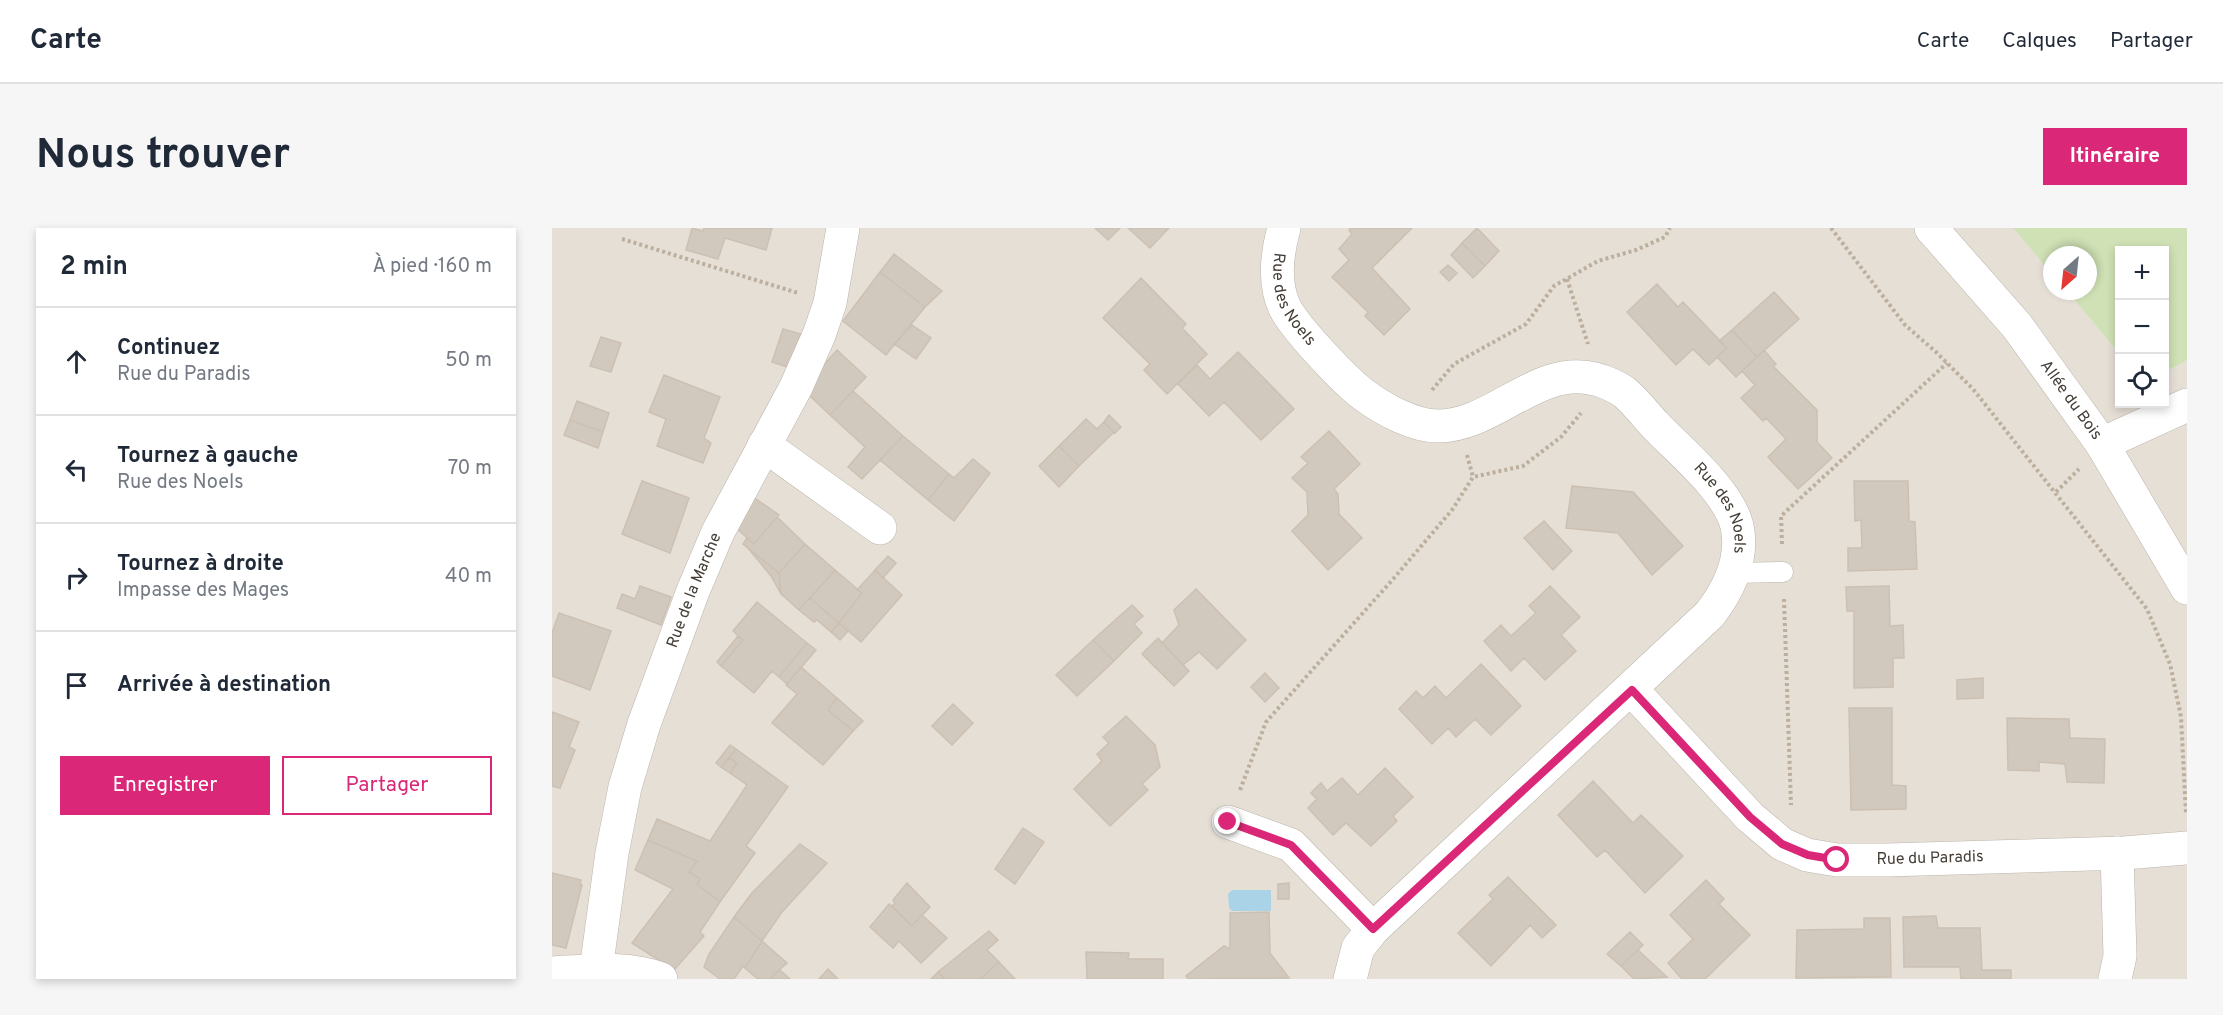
<!DOCTYPE html>
<html lang="fr">
<head>
<meta charset="utf-8">
<style>
  body { margin:0; font-family:Overpass,sans-serif; background:#f6f6f7; color:#1f2937 }
  .controls { position:absolute; right:18px; top:18px; display:grid; overflow:hidden; border-radius:0px; box-shadow:0 3px 9px #0003 }
  .controls button { width:54px; height:54px; display:grid; place-items:center; padding:0; border:0; border-bottom:2px solid #e0e1e3; background:#fff; color:#1f2937; font:30px sans-serif }
  .compass { position:absolute; left:1491px; top:18px; width:54px; height:54px; border-radius:50%; background:#fff; box-shadow:0 3px 9px #0003; rotate:207deg }
  .stop { position:absolute; width:18px; height:18px; margin:-14px; border:4px solid #db2777; border-radius:50%; background:#fff }
  .stop.end { background:#db2777; border-color:#fff; box-shadow:0 2px 6px #0008 }
  .list { margin:0; padding:0; list-style:none }
  h2 { display:flex; justify-content:space-between; align-items:center; height:78px; margin:0; padding:0 24px; font-size:26px }
  h2 small { font-size:20px; font-weight:400; color:#747a83 }
  .list li { display:grid; grid-template-columns:39px 1fr auto; gap:18px; align-items:center; box-sizing:border-box; height:108px; padding:0 24px; border-top:2px solid #e0e1e3 }
  .list b { display:block; font-size:22px; white-space:nowrap }
  .list p { margin:0; font-size:20px; white-space:nowrap; color:#747a83 }
  .list em { font-size:20px; font-style:normal; color:#747a83 }
  .actions { display:flex; gap:12px; padding:18px 24px }
  .actions a { flex:1; padding:14px 0; border:2px solid #db2777; border-radius:0px; text-align:center; font-size:21px; color:#db2777 }
  .actions .main { background:#db2777; color:#fff }
  .icon { flex:none; width:33px; height:33px; fill:none; stroke:currentColor; stroke-width:2; stroke-linecap:round; stroke-linejoin:round }
  .map { position:relative; flex:none; width:1635px; height:751px; overflow:hidden; border-radius:0px }
  header { display:flex; align-items:center; gap:36px; box-sizing:border-box; height:84px; padding:0 30px; background:#fff; border-bottom:2px solid #e0e1e3 }
  header strong { font-size:28px }
  nav { display:flex; gap:33px; margin-inline-start:auto; font-size:21px }
  .intro { display:flex; align-items:center; justify-content:space-between; box-sizing:border-box; height:144px; padding:0 36px }
  h1 { margin:0; font-size:42px }
  .button { padding:15px 27px; border-radius:0px; background:#db2777; color:#fff; font-size:21px; font-weight:700 }
  main { display:flex; gap:36px; padding:0 36px }
  aside { flex:1; background:#fff; border-radius:0px; box-shadow:0 3px 9px #0003 }
  .map>svg:first-child { display:block }
  .residential { fill:#e5dfd6 }
  .green { fill:#d0e1b5 }
  .water { fill:#abd3e7 }
  .building { fill:#d2c9be; stroke:#ccc0b2; stroke-width:1.5 }
  .lines { fill:none; stroke-linecap:round; stroke-linejoin:round }
  .service-casing { stroke:#bcb5ab; stroke-width:21 }
  .minor-casing { stroke:#bcb5ab; stroke-width:34 }
  .path { stroke:#bcaf9e; stroke-width:4; stroke-dasharray:3 3; stroke-linecap:butt }
  .service { stroke:#fff; stroke-width:20 }
  .minor { stroke:#fff; stroke-width:33 }
  .route { stroke:#db2777; stroke-width:8 }
  .labels { text-anchor:middle; dominant-baseline:central; stroke-width:4.5; stroke-linejoin:round; paint-order:stroke }
  .street-label { font-size:16px; fill:#443e37; stroke:#fff }
</style>
</head>
<body>
<header>
<strong>Carte</strong>
<nav><a>Carte</a><a>Calques</a><a>Partager</a></nav>
</header>
<div class="intro"><h1>Nous trouver</h1><a class="button">Itinéraire</a></div>
<main>
<aside>
<h2>2 min<small>À pied · 160 m</small></h2>
<ul class="list">
<li><svg class="icon" aria-label="ahead" viewBox="0 0 24 24"><path d="M12 20V5M6 11l6-6 6 6"/></svg><div><b>Continuez</b><p>Rue du Paradis</p></div><em>50 m</em></li>
<li><svg class="icon" aria-label="left" viewBox="0 0 24 24"><path d="M17 20v-9H6M10 6l-5 5 5 5"/></svg><div><b>Tournez à gauche</b><p>Rue des Noels</p></div><em>70 m</em></li>
<li><svg class="icon" aria-label="right" viewBox="0 0 24 24"><path d="M7 20v-9h11M14 6l5 5-5 5"/></svg><div><b>Tournez à droite</b><p>Impasse des Mages</p></div><em>40 m</em></li>
<li><svg class="icon" aria-label="arrive" viewBox="0 0 24 24"><path d="M6 21V4h12l-3 4 3 4H6"/></svg><div><b>Arrivée à destination</b></div></li>
</ul>
<div class="actions"><a class="main">Enregistrer</a><a>Partager</a></div>
</aside>
<div class="map">
<svg width="1635" height="751" viewBox="0 0 1635 751">
  <rect width="100%" height="100%" fill="#f2eee8"/>
  <path class="residential" d="M 0,0 L 1461,0 L 1500,46 L 1500,63 L 1515,63 L 1567,125 L 1568,176 L 1612,176 L 1613,144 L 1635,132 L 1635,751 L 0,751 Z"/>
  <path class="green" d="M 1461,0 L 1635,0 L 1635,132 L 1613,144 L 1612,22 L 1568,22 L 1567,125 L 1515,63 L 1536,63 L 1536,27 L 1500,27 L 1500,46 Z"/>
  <path class="water" d="M 680,662 L 719,662 L 719,683 L 680,683 L 677,680 L 676,666 Z"/>
  <path class="building" d="M 140,0 L 151,3 L 152,0 L 220,0 L 214,22 L 173,10 L 166,31 L 134,22 Z
    M 543,0 L 568,0 L 556,12 Z
    M 576,0 L 617,0 L 598,20 Z
    M 799,0 L 860,0 L 820,40 L 858,81 L 832,107 L 813,88 L 816,84 L 780,49 L 797,32 L 787,21 L 800,6 L 797,2 Z
    M 925,0 L 947,23 L 933,38 L 910,15 Z
    M 910,15 L 933,38 L 921,50 L 899,27 Z
    M 342,26 L 390,63 L 373,79 L 328,44 Z
    M 896,37 L 905,45 L 897,53 L 888,44 Z
    M 328,44 L 373,79 L 334,127 L 291,93 Z
    M 589,50 L 634,96 L 630,100 L 655,126 L 615,166 L 592,142 L 598,136 L 551,90 Z
    M 1105,56 L 1126,79 L 1131,74 L 1175,120 L 1157,137 L 1141,121 L 1124,137 L 1075,84 Z
    M 1222,64 L 1247,91 L 1205,129 L 1180,102 Z
    M 360,97 L 379,110 L 364,131 L 342,116 Z
    M 231,101 L 249,106 L 238,140 L 220,134 Z
    M 1180,102 L 1205,129 L 1184,149 L 1165,129 L 1175,120 L 1167,113 Z
    M 49,109 L 69,115 L 59,144 L 38,138 Z
    M 285,122 L 314,149 L 278,187 L 256,166 L 271,138 Z
    M 1212,122 L 1224,136 L 1221,138 L 1265,182 L 1265,214 L 1280,230 L 1246,261 L 1216,229 L 1234,211 L 1214,190 L 1211,193 L 1189,170 L 1203,157 L 1190,143 Z
    M 686,124 L 742,181 L 709,212 L 672,174 L 657,188 L 626,156 L 645,137 L 658,151 Z
    M 112,147 L 168,169 L 152,210 L 159,215 L 151,235 L 105,218 L 114,191 L 97,184 Z
    M 301,163 L 351,208 L 310,251 L 296,239 L 313,219 L 278,187 Z
    M 25,173 L 57,185 L 51,204 L 18,192 Z
    M 557,187 L 569,199 L 563,205 L 552,194 Z
    M 534,191 L 545,201 L 552,194 L 562,204 L 527,238 L 507,218 Z
    M 18,192 L 51,204 L 46,220 L 12,207 Z
    M 777,203 L 808,236 L 782,261 L 786,266 L 787,286 L 810,310 L 776,342 L 740,303 L 756,287 L 755,264 L 740,250 L 756,235 L 749,229 Z
    M 351,208 L 397,246 L 376,272 L 328,232 Z
    M 507,218 L 527,238 L 507,259 L 487,238 Z
    M 421,231 L 438,245 L 402,293 L 376,272 L 397,246 L 402,250 Z
    M 90,253 L 137,270 L 118,325 L 70,306 Z
    M 1302,253 L 1356,253 L 1357,293 L 1363,294 L 1365,341 L 1296,343 L 1296,320 L 1310,320 L 1309,292 L 1303,293 Z
    M 1020,258 L 1081,264 L 1131,318 L 1100,347 L 1066,305 L 1014,300 Z
    M 201,269 L 227,287 L 202,316 L 182,298 Z
    M 225,289 L 253,316 L 227,345 L 191,316 L 195,310 L 202,316 Z
    M 992,293 L 1020,323 L 1001,342 L 972,310 Z
    M 253,316 L 283,342 L 247,382 L 229,366 L 227,345 Z
    M 196,320 L 227,345 L 229,366 L 219,348 Z
    M 336,328 L 344,335 L 331,350 L 323,342 Z
    M 283,342 L 310,365 L 287,395 L 258,370 Z
    M 323,342 L 350,367 L 309,414 L 287,395 L 310,365 L 305,362 Z
    M 88,358 L 119,369 L 109,397 L 65,380 L 70,366 L 83,371 Z
    M 998,358 L 1028,389 L 1009,407 L 1024,423 L 993,452 L 972,430 L 959,443 L 932,413 L 949,397 L 959,408 L 984,385 L 977,378 Z
    M 1337,358 L 1338,398 L 1351,397 L 1352,430 L 1341,430 L 1341,459 L 1302,460 L 1302,383 L 1295,383 L 1294,359 Z
    M 644,361 L 694,412 L 665,441 L 647,424 L 631,437 L 610,415 L 627,397 L 622,382 Z
    M 258,370 L 287,395 L 279,404 L 265,392 L 262,394 L 247,382 Z
    M 205,374 L 255,415 L 227,449 L 220,443 L 202,465 L 169,438 L 191,412 L 181,403 Z
    M 580,377 L 591,388 L 582,396 L 590,405 L 562,433 L 541,412 Z
    M 7,385 L 59,403 L 38,462 L 0,448 L 0,405 Z
    M 287,395 L 296,403 L 288,412 L 279,404 Z
    M 186,408 L 191,412 L 169,438 L 165,434 Z
    M 606,410 L 637,443 L 622,458 L 590,426 Z
    M 541,412 L 562,433 L 525,468 L 504,447 Z
    M 255,415 L 264,422 L 235,456 L 227,449 Z
    M 929,436 L 969,478 L 939,507 L 923,491 L 904,509 L 896,500 L 880,516 L 847,481 L 864,463 L 871,470 L 883,458 L 894,470 Z
    M 249,439 L 285,470 L 276,482 L 301,503 L 271,537 L 220,495 L 245,466 L 234,457 Z
    M 713,445 L 727,460 L 713,474 L 699,459 Z
    M 1431,450 L 1431,470 L 1405,471 L 1405,452 Z
    M 285,470 L 311,493 L 301,503 L 276,482 Z
    M 401,476 L 421,495 L 400,517 L 380,498 Z
    M 1297,480 L 1340,480 L 1340,557 L 1354,558 L 1354,581 L 1299,582 Z
    M 0,484 L 27,494 L 17,519 L 23,522 L 8,560 L 0,558 Z
    M 574,488 L 603,517 L 608,539 L 590,556 L 596,562 L 558,598 L 522,561 L 550,533 L 545,526 L 557,515 L 551,509 Z
    M 1455,490 L 1517,491 L 1518,510 L 1553,511 L 1552,555 L 1515,554 L 1513,536 L 1487,534 L 1487,543 L 1456,542 Z
    M 178,517 L 184,521 L 169,539 L 164,535 Z
    M 184,521 L 236,559 L 194,618 L 203,625 L 168,674 L 145,656 L 148,651 L 137,644 L 145,633 L 96,612 L 105,591 L 158,613 L 195,557 L 178,545 L 185,535 L 177,530 Z
    M 177,530 L 185,535 L 178,545 L 169,539 Z
    M 833,540 L 861,569 L 841,588 L 845,593 L 819,618 L 794,595 L 781,607 L 756,580 L 765,571 L 759,565 L 769,555 L 775,563 L 790,550 L 806,567 Z
    M 1041,553 L 1081,595 L 1089,587 L 1131,628 L 1093,665 L 1053,622 L 1045,629 L 1006,587 Z
    M 471,600 L 492,614 L 463,656 L 443,641 Z
    M 96,612 L 145,633 L 137,644 L 148,651 L 145,656 L 168,674 L 148,704 L 152,708 L 122,742 L 80,715 L 121,661 L 83,642 Z
    M 248,616 L 275,635 L 230,684 L 210,713 L 182,689 L 200,665 Z
    M 0,645 L 29,652 L 28,657 L 30,657 L 14,720 L 0,717 Z
    M 956,649 L 1004,697 L 990,710 L 978,697 L 939,738 L 906,705 L 941,671 L 937,667 Z
    M 1154,652 L 1172,671 L 1167,676 L 1198,707 L 1153,751 L 1130,751 L 1116,735 L 1141,711 L 1118,687 Z
    M 355,655 L 378,679 L 360,698 L 340,678 L 343,675 L 341,672 Z
    M 737,655 L 737,671 L 726,671 L 726,656 Z
    M 337,676 L 360,698 L 370,687 L 395,710 L 369,735 L 347,713 L 341,720 L 318,699 Z
    M 717,684 L 718,725 L 737,750 L 636,751 L 634,748 L 672,718 L 678,721 L 678,685 Z
    M 1384,688 L 1386,700 L 1428,700 L 1430,742 L 1459,742 L 1459,751 L 1409,751 L 1408,739 L 1352,739 L 1351,689 Z
    M 182,689 L 210,713 L 193,740 L 191,738 L 182,751 L 168,751 L 152,739 L 157,726 Z
    M 1312,690 L 1338,690 L 1339,749 L 1244,750 L 1245,702 L 1312,701 Z
    M 437,703 L 446,712 L 435,722 L 447,734 L 428,751 L 393,751 L 386,744 Z
    M 1078,704 L 1091,717 L 1069,738 L 1055,726 Z
    M 210,713 L 235,735 L 217,751 L 206,751 L 193,740 Z
    M 1086,722 L 1115,749 L 1082,751 L 1069,738 Z
    M 534,724 L 577,725 L 576,731 L 611,731 L 611,751 L 535,751 Z
    M 447,734 L 463,751 L 428,751 Z
    M 276,741 L 286,751 L 267,751 Z
    M 228,742 L 238,751 L 217,751 Z
    M 386,744 L 393,751 L 379,751 Z"/>
  <g class="lines">
    <defs>
      <path id="service" d="M 1181,345 L 1231,344"/>
      <g id="minor">
        <path id="s1" d="M 732,0 C 725,25 721,55 733,80 C 744,101 792,152 812,167 C 831,181 861,198 886,198 C 942,198 986,136 1043,151 C 1052,153 1065,159 1072,164 C 1083,173 1093,186 1103,197 C 1128,223 1176,262 1185,298 C 1192,331 1177,361 1158,386 L 821,701 L 806,720 L 798,751"/>
        <path id="s2" d="M 1379,0 L 1465,98 L 1550,216 L 1635,360"/>
        <path d="M 1550,216 L 1635,177"/>
        <path d="M 212,217 L 328,300"/>
        <path id="s3" d="M 1080,462 L 1198,589 L 1230,616 L 1255,627 L 1285,632 L 1335,632 L 1572,625 L 1635,620"/>
        <path d="M 676,594 L 739,617 L 821,701"/>
        <path id="s4" d="M 44,742 L 60,625 L 73,559 L 92,496 L 141,363 L 166,304 L 244,159 L 267,107 L 278,75 L 291,0"/>
        <path d="M 0,745 C 37,743 74,738 109,751"/>
        <path d="M 1563,751 L 1568,728 L 1565,625"/>
      </g>
    </defs>
    <use href="#service" class="service-casing"/>
    <use href="#minor" class="minor-casing"/>
    <path class="path" d="M 1279,0 L 1353,97 L 1384,124 L 1421,161 L 1595,381 L 1618,436 L 1629,489 L 1634,586
      M 70,11 L 246,65
      M 1015,51 L 1036,116
      M 880,162 L 902,136 L 974,96 L 1002,58 L 1046,33 L 1084,22 L 1113,9 L 1118,0
      M 915,227 L 921,249
      M 1504,264 L 1527,241
      M 1230,316 L 1229,288 L 1395,135
      M 1232,371 L 1239,577
      M 688,562 L 714,494 L 842,350 L 900,282 L 921,249 L 971,238 L 1009,209 L 1029,185"/>
    <use href="#service" class="service"/>
    <use href="#minor" class="minor"/>
  </g>
  <g class="lines">
    <path class="route" d="M 676,594 L 739,617 L 821,701 L 1080,462 L 1198,589 L 1230,616 L 1256,627 L 1285,632"/>
  </g>
  <g class="labels">
    <g class="street-label">
      <text stroke="none"><textPath href="#s1" startOffset="76">Rue des Noels</textPath></text>
      <text stroke="none"><textPath href="#s2" startOffset="222">Allée du Bois</textPath></text>
      <text stroke="none"><textPath href="#s1" startOffset="634">Rue des Noels</textPath></text>
      <text stroke="none"><textPath href="#s4" startOffset="394">Rue de la Marche</textPath></text>
      <text stroke="none"><textPath href="#s3" startOffset="366">Rue du Paradis</textPath></text>
    </g>
  </g>
</svg>
<div class="controls">
<button>+</button>
<button>−</button>
<button><svg class="icon" aria-label="locate" viewBox="0 0 24 24"><circle cx="12" cy="12" r="6"/><path d="M12 2v4M12 18v4M2 12h4M18 12h4"/></svg></button>
</div>
<svg class="compass" viewBox="-18 -18 36 36"><path d="M0-13l5 13h-10z" fill="#e53935"/><path d="M0 13l5-13h-10z" fill="#747a83"/></svg>
<div class="stop" style="left:1285px;top:632px"></div>
<div class="stop end" style="left:676px;top:594px"></div>
</div>
</main>
</body>
</html>
